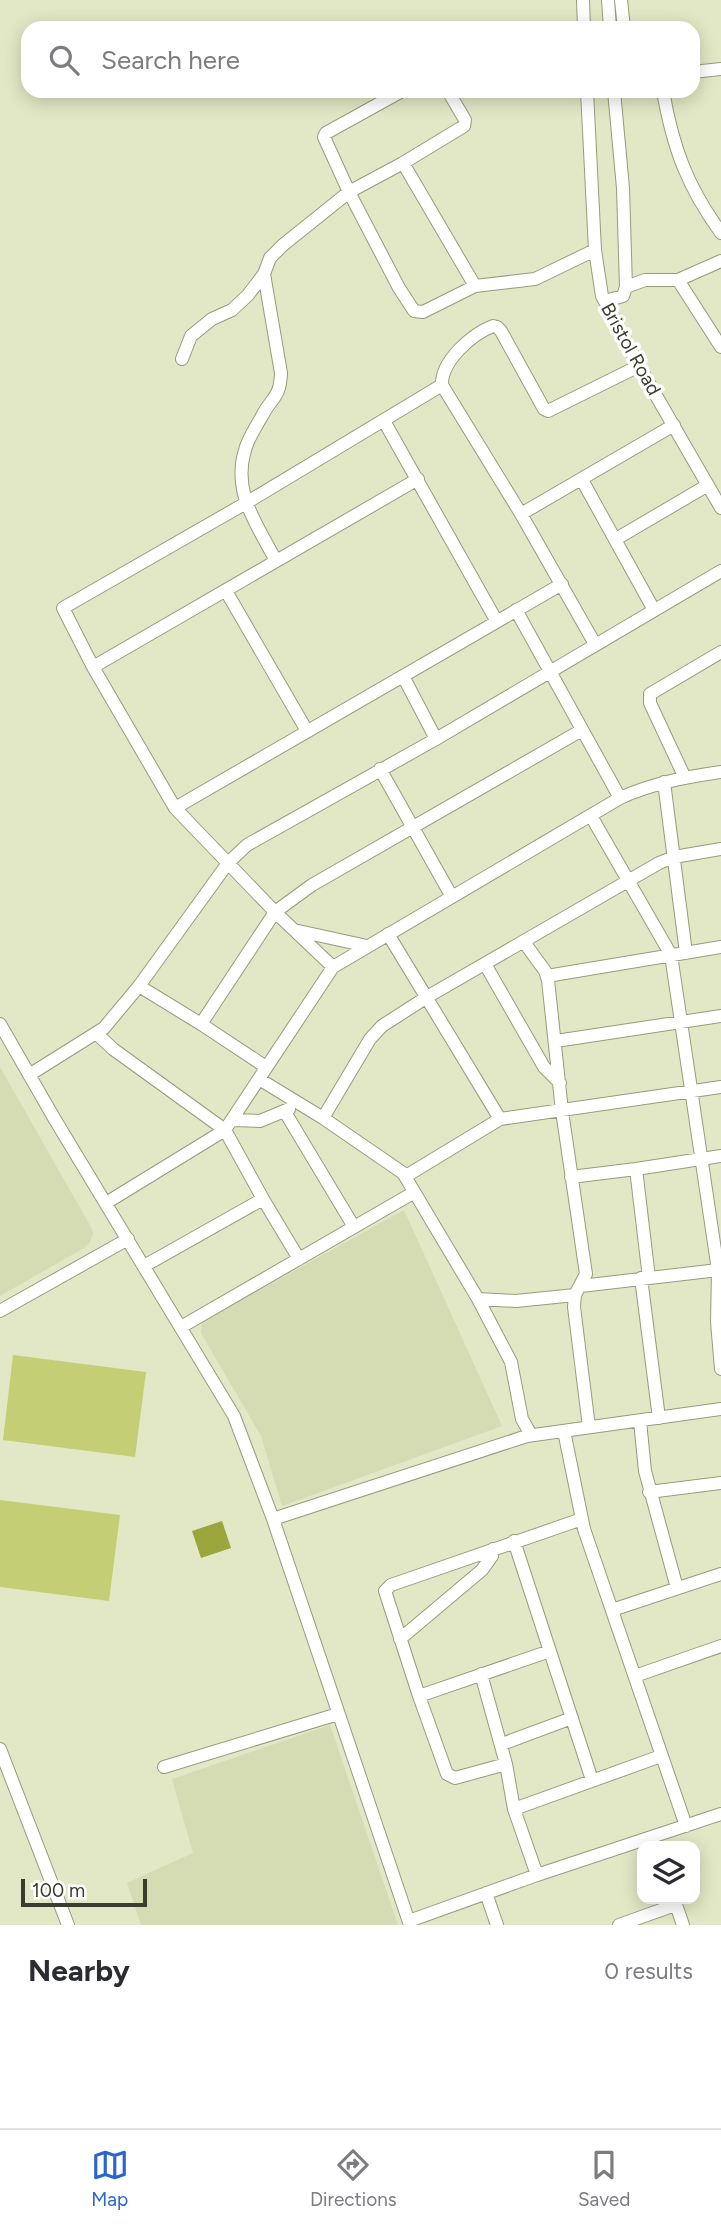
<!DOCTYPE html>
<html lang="en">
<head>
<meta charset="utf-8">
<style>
  body { margin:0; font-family:Figtree,sans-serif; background:#f7f7f7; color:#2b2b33 }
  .controls { position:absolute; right:21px; bottom:21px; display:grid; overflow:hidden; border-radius:14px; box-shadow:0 4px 18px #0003 }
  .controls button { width:63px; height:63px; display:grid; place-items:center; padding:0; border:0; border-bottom:2px solid #e1e1e2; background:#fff; color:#2b2b33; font:35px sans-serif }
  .scale { position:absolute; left:21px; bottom:18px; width:126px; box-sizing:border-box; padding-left:7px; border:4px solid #3b3d2f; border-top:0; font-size:19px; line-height:24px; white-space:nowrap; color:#3b3d2f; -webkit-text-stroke:5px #fff; paint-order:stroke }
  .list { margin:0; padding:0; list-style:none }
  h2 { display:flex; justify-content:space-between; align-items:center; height:91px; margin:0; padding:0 28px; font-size:30px }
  h2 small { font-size:23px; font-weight:400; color:#7c7c81 }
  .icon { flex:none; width:38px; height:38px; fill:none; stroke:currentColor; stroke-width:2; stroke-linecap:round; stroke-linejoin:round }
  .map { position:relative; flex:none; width:721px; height:1925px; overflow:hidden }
  .search { position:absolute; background:#fff; box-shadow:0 4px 18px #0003; left:21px; right:21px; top:21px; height:77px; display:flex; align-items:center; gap:18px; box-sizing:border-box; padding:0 24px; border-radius:21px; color:#7c7c81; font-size:26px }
  .sheet { height:203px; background:#fff }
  nav { display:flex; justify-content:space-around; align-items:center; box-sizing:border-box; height:98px; border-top:2px solid #e1e1e2; background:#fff; font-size:19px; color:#7c7c81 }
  nav a { display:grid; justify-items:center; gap:4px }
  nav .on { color:#2965d2 }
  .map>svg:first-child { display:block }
  .built { fill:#d5dbb2 }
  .green { fill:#c4cf75 }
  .water { fill:#9aa53b }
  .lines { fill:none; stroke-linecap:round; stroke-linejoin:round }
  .minor-casing { stroke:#979c7c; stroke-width:14 }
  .minor { stroke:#fff; stroke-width:12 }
  .labels { text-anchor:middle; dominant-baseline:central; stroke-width:7; stroke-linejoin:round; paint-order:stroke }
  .street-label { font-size:19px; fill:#3b3d2f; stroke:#fff }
</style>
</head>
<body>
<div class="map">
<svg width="721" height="1925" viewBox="0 0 721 1925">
  <rect width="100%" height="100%" fill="#e2e7c5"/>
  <path class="built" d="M 0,1067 L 92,1229 L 93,1234 L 90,1242 L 84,1248 L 0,1296 Z
    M 404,1210 L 502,1426 L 282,1506 L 261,1436 L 201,1333 L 202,1322 Z
    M 330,1725 L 398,1925 L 141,1925 L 127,1883 L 193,1853 L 172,1779 Z"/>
  <path class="green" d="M 13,1355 L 146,1372 L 135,1457 L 3,1440 Z
    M 0,1500 L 120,1515 L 109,1601 L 0,1587 Z"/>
  <path class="water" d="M 222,1521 L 231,1548 L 201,1558 L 192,1531 Z"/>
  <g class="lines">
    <defs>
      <path id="minor" d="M 583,0 L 584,28
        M 608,0 L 610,28
        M 621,0 L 624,28
        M 693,72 L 721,69
        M 402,91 L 326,133 L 324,137 L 349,192 L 399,288 L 414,311 L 423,312 L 475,286 L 535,279 L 595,250
        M 587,91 L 595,250 L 602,296 L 639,366 L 721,508
        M 663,91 C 673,148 687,186 721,233
        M 403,163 L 464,126 L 465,120 L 448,91
        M 721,261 L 678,280 L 721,347
        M 626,287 L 645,280 L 678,280
        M 605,301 L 623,296 L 626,287 L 623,188 L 614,91
        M 182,359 L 191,336 L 212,319 L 232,310 L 248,295 L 264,274
        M 384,421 L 496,620
        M 582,480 L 654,610
        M 521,514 L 674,425
        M 616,539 L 708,485
        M 276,561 C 257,524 232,493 245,450 C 248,438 256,427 262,416 C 272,396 280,399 281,373 L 264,274 L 270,258 L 283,245 L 349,192 L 403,163 L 475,286
        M 226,591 L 307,731
        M 516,610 L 620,798
        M 595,644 L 521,514 L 442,385 C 441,361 472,334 493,326 L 497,327 L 501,331 L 544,409 L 548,411 L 639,366
        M 93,667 L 418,479
        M 403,676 L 436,739
        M 380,769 L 452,897
        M 685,778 L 650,703 L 650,694 L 721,652
        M 664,782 L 686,953
        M 175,808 L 562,584
        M 591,816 L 671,955 L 718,1270 L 717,1322 L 721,1369
        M 294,930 L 367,946
        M 388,934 L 500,1119
        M 524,942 L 545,971 L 548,980 L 562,1111 L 586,1274 L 575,1295 L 574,1307 L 589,1427
        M 485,964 L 544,1067 L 560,1083
        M 333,967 L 275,912 L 175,808 L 93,667 L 63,608 L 246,503 L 442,385
        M 547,976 L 721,947
        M 139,986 L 201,1024 L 266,1067
        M 0,1024 L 54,1118 L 234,1416 L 273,1519 L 410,1925
        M 201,1024 L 275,912 L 312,885 L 582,730
        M 97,1034 L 113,1049 L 225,1130 L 263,1199 L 299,1259
        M 556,1041 L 721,1016
        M 29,1075 L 104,1028 L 139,986 L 228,863 L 247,845 L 436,739 L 721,571
        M 259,1079 L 323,1118 L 403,1173 L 478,1299 L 511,1362 L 522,1419 L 531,1435
        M 285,1112 L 354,1227
        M 323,1118 L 370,1039 L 382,1026 L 427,997 L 659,863 L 674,857 L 721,849
        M 233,1120 L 260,1121 L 289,1109
        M 636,1169 L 721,1156
        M 406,1176 L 500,1119 L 721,1087
        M 571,1177 L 636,1169 L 649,1278
        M 106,1203 L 225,1130 L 333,967 L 620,798 C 653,783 686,777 721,772
        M 144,1266 L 263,1199
        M 641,1278 L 659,1418
        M 581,1286 L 718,1270
        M 478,1299 L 516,1301 L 575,1295
        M 0,1311 L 128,1239
        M 181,1327 L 413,1193
        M 640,1421 L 645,1471 L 677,1588
        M 564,1431 L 584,1529 L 686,1826
        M 649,1492 L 721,1483
        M 273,1519 L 527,1436 L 721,1409
        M 514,1541 L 592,1780
        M 612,1610 L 721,1574
        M 400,1639 L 482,1570 L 492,1556 L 493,1549
        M 481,1674 L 506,1764
        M 635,1676 L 721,1646
        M 419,1696 L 550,1651
        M 502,1744 L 572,1718
        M 0,1749 L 68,1925
        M 164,1767 L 338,1714
        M 514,1809 L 661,1756
        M 537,1875 L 514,1809 L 506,1764 L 455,1778 L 447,1774 L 419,1696 L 385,1591 L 391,1585 L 582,1519
        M 486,1893 L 497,1925
        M 674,1899 L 683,1925
        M 409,1921 L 537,1875 L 721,1814
        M 619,1925 L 675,1905"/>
    </defs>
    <use href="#minor" class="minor-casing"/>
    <use href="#minor" class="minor"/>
  </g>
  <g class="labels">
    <g class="street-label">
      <text transform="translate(631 349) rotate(61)">Bristol Road</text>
    </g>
  </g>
</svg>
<div class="controls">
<button><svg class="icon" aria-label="layers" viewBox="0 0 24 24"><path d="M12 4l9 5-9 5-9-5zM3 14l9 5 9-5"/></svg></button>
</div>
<div class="scale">100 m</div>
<div class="search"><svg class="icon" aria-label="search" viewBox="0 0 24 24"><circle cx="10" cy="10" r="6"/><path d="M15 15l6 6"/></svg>Search here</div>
</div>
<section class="sheet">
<h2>Nearby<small>0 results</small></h2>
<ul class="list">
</ul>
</section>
<nav>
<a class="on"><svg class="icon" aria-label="map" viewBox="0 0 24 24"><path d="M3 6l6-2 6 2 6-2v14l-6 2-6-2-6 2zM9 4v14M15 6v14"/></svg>Map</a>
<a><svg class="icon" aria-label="directions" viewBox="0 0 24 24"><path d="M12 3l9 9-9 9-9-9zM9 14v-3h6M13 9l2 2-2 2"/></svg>Directions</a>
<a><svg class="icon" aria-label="saved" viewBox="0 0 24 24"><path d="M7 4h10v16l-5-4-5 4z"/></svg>Saved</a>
</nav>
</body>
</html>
